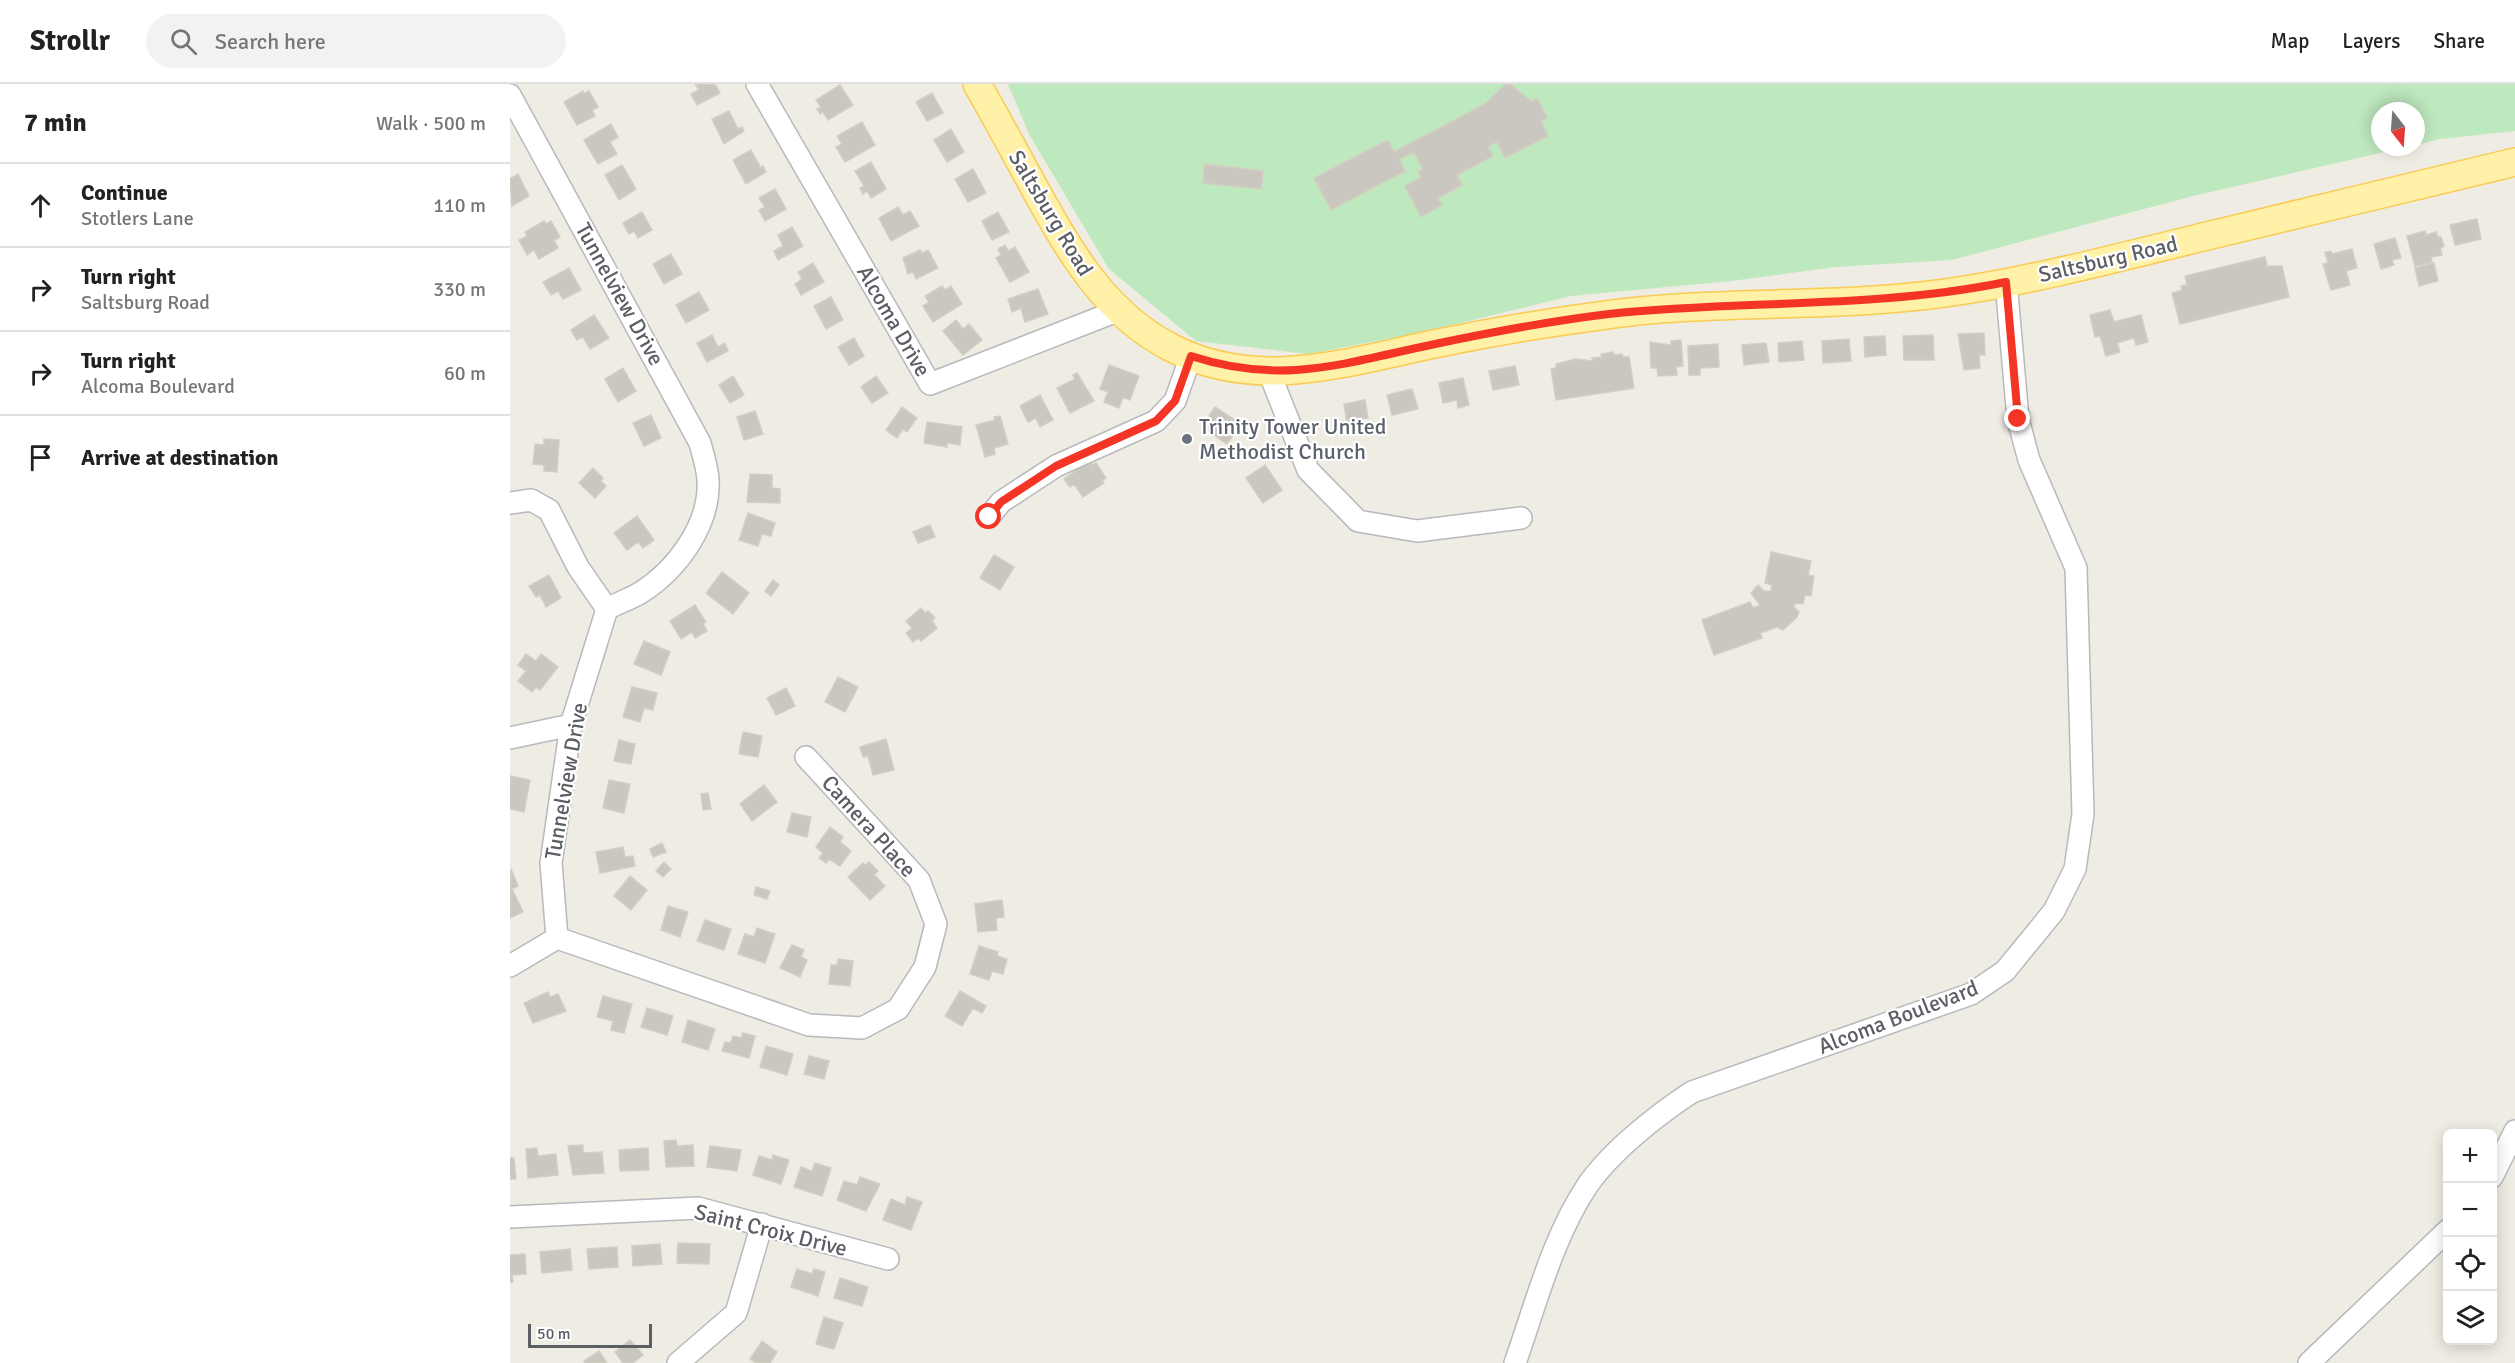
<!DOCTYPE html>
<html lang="en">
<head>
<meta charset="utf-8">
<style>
  body { margin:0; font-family:Signika,sans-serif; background:#f2f2f2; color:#222 }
  .controls { position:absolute; right:18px; bottom:18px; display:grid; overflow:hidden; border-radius:9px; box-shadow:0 3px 15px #0003 }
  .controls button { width:54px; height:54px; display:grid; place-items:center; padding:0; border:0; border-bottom:2px solid #e0e0e0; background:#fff; color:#222; font:30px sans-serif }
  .compass { position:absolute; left:1861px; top:18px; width:54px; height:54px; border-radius:50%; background:#fff; box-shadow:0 3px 15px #0003; rotate:163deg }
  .scale { position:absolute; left:18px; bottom:15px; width:124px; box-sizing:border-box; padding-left:6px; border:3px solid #5b5f65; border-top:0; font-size:16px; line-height:21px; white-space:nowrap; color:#5b5f65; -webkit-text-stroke:4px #fff; paint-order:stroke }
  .stop { position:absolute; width:18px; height:18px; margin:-14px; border:4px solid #f43424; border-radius:50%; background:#fff }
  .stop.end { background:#f43424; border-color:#fff; box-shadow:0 2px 6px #0008 }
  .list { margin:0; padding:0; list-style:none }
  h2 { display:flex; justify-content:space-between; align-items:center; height:78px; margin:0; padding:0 24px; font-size:26px }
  h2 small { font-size:20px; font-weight:400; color:#767676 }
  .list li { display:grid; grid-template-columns:39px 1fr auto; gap:18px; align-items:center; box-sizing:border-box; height:84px; padding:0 24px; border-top:2px solid #e0e0e0 }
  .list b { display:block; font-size:22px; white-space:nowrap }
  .list p { margin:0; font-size:20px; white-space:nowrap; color:#767676 }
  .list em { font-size:20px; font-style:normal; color:#767676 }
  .icon { flex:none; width:33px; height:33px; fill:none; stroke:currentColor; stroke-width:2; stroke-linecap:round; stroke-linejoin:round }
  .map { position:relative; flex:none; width:2005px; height:1279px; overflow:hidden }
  header { display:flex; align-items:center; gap:36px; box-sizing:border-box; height:84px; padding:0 30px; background:#fff; border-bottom:2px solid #e0e0e0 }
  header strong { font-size:28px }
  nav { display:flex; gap:33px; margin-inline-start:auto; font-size:21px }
  .search { width:420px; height:54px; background:#f2f2f2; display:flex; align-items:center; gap:15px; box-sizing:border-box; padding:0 21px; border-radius:33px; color:#767676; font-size:22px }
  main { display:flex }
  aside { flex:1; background:#fff }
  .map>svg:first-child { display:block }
  .green { fill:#bee8be }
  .building { fill:#cac6c0; stroke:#d4cec1; stroke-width:1.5 }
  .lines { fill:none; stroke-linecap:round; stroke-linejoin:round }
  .minor-casing { stroke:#b6b9be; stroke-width:24 }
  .major-casing { stroke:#faca51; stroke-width:30 }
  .minor { stroke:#fff; stroke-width:21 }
  .major { stroke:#fff1a8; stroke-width:27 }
  .route { stroke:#f43424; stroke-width:8 }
  .worship-dot { fill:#6b7280; stroke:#fff; stroke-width:2 }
  .labels { text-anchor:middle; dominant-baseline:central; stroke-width:4.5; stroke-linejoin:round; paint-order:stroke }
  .street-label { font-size:22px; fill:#5b5f65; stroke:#fff }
  .worship-label { font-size:22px; fill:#5b616d; stroke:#fff; text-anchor:start }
</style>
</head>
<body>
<header>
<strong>Strollr</strong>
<div class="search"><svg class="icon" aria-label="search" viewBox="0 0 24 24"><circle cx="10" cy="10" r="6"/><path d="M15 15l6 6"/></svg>Search here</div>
<nav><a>Map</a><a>Layers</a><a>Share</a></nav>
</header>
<main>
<aside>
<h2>7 min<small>Walk · 500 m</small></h2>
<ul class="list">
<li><svg class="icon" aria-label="ahead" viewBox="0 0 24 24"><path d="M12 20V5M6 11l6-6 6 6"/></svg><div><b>Continue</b><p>Stotlers Lane</p></div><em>110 m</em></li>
<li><svg class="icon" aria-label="right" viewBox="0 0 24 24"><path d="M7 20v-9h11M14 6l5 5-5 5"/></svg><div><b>Turn right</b><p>Saltsburg Road</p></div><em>330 m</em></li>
<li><svg class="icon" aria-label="right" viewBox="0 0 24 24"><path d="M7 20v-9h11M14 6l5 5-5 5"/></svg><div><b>Turn right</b><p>Alcoma Boulevard</p></div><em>60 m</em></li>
<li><svg class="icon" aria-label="arrive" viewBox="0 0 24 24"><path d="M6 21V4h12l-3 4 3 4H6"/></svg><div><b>Arrive at destination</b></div></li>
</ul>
</aside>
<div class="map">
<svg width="2005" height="1279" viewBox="0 0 2005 1279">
  <rect width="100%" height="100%" fill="#efece3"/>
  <path class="green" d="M 498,0 L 2005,0 L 2005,47 L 1930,55 L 1906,61 L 1906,27 L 1870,27 L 1870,63 L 1896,63 L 1683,112 L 1442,176 L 1325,183 L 1221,197 L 1061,212 L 909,249 L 798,270 L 686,257 L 599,185 L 519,50 Z"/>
  <path class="building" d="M 185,0 L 205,0 L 210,9 L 187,21 L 181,10 L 189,6 Z
    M 996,0 L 1000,0 L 1021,17 L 1027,14 L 1037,34 L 1031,37 L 1038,52 L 995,74 L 987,58 L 978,62 L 983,72 L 947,91 L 952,101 L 928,114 L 932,121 L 911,133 L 895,102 L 911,93 L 908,88 L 913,85 L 904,68 L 889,75 L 895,87 L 821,126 L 804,94 L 878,56 L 884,68 L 975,20 Z
    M 330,1 L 343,21 L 318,36 L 313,28 L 310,30 L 307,25 L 311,23 L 306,16 Z
    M 73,7 L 74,10 L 79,7 L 88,23 L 82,26 L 85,32 L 67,41 L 54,18 Z
    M 422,9 L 433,29 L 417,37 L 406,18 Z
    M 219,27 L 228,45 L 232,43 L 234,47 L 214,60 L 202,35 Z
    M 352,38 L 365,61 L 335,78 L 326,63 L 332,60 L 327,52 Z
    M 101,40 L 108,53 L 100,58 L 107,70 L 88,80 L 74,56 Z
    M 441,45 L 454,68 L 437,78 L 424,56 Z
    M 241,66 L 251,84 L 253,82 L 256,88 L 236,100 L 223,76 Z
    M 361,78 L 376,105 L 361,114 L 357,107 L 353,110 L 350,104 L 354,102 L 345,87 Z
    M 694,80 L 753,87 L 751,105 L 693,99 Z
    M 112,81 L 126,105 L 109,116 L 95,91 Z
    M 463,85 L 476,109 L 458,118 L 445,95 Z
    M 8,90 L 19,112 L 2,122 L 0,95 Z
    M 265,105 L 276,125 L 255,137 L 249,126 L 255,123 L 249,114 Z
    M 388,123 L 393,131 L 400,127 L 409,142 L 381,157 L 369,134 Z
    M 132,128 L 142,146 L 128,154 L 124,147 L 119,150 L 113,139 Z
    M 488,128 L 499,148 L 482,156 L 472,137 Z
    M 1967,135 L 1971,155 L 1945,161 L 1940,141 Z
    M 34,137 L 36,140 L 41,137 L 50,153 L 44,156 L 48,164 L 29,175 L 24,166 L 17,171 L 9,156 L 17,152 L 15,148 Z
    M 282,143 L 293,162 L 268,176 L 264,167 L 273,162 L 268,151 Z
    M 1915,147 L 1916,151 L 1926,148 L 1928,153 L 1931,153 L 1934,162 L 1930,164 L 1932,171 L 1921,173 L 1922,178 L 1905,182 L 1897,152 Z
    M 1885,154 L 1891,174 L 1882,176 L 1884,181 L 1871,185 L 1864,160 Z
    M 495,161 L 498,167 L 505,163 L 519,188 L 500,198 L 486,174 L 491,171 L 488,165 Z
    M 1842,165 L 1847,184 L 1836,187 L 1840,201 L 1821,206 L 1813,180 L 1818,179 L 1815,168 L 1821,167 L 1822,170 Z
    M 410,166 L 412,169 L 418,166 L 428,184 L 406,195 L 403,188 L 398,190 L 393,174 Z
    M 161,170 L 172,190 L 154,200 L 143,180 Z
    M 1755,173 L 1757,182 L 1772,182 L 1779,213 L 1670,240 L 1662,209 L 1672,206 L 1671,202 L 1677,201 L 1675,192 Z
    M 303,179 L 314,198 L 291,211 L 285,200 L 292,195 L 288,188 Z
    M 1924,179 L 1928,197 L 1909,202 L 1905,184 Z
    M 59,184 L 71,206 L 53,215 L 48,207 L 41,211 L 33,198 Z
    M 432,202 L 435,206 L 441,202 L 452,220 L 423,238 L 413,222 L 419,218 L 415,212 Z
    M 528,205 L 538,230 L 515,238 L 511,224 L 502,228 L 498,215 Z
    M 189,208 L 199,226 L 176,239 L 166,221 Z
    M 321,213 L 333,236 L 316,245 L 304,222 Z
    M 1600,226 L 1604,238 L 1631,231 L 1638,258 L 1626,261 L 1624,254 L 1607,259 L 1610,268 L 1596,272 L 1590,252 L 1585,253 L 1580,231 Z
    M 84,231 L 99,254 L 80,265 L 73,253 L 67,256 L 61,246 Z
    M 446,236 L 453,245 L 459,240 L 472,256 L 453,271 L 433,247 Z
    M 1474,249 L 1475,271 L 1469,271 L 1470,284 L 1454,286 L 1448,250 Z
    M 202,251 L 208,263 L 215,259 L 218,267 L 197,278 L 187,259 Z
    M 1423,251 L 1424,276 L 1394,276 L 1393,252 Z
    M 1375,252 L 1376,271 L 1355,273 L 1354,253 Z
    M 344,254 L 354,272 L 339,281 L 328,263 Z
    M 1339,255 L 1341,277 L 1313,279 L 1312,257 Z
    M 1171,256 L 1173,282 L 1166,283 L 1167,291 L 1148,292 L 1147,284 L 1141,284 L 1140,258 L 1161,261 L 1161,257 Z
    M 1292,257 L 1294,276 L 1269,278 L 1268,259 Z
    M 1256,259 L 1259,278 L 1234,281 L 1232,261 Z
    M 1208,260 L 1209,283 L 1190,284 L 1190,291 L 1179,291 L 1178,262 Z
    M 1103,268 L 1104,271 L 1112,270 L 1113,273 L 1119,273 L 1124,304 L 1046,316 L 1041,285 L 1046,284 L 1046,280 L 1066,275 L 1083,277 L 1082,274 L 1092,273 L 1091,270 Z
    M 599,281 L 629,292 L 620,316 L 613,313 L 609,324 L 594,318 L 598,308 L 590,305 Z
    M 1005,282 L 1009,301 L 983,306 L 979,287 Z
    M 113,284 L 126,307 L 108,318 L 95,295 Z
    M 567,289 L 584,317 L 560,329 L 547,304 L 565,295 L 563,291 Z
    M 223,292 L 234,311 L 220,319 L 209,301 Z
    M 366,292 L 378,309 L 362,319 L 351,303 Z
    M 953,294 L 959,321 L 948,324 L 947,316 L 933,319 L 929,299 Z
    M 902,305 L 908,325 L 882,331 L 877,311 Z
    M 530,311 L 543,336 L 530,343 L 526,334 L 518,338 L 510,322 Z
    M 855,316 L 858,334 L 837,338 L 834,320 Z
    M 392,323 L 407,334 L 397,348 L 393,345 L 387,354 L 376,346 Z
    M 705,323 L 731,340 L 717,360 L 692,343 Z
    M 245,327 L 253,350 L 234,356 L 227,333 Z
    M 141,331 L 151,354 L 134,362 L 123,339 Z
    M 490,332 L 498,360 L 484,364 L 485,370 L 475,373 L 466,341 L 485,336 L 484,333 Z
    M 417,338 L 452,343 L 450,361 L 437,359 L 437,363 L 414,359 Z
    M 34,355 L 49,356 L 47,388 L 34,387 L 34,381 L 23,380 L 25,360 L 34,361 Z
    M 580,377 L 582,381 L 586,379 L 596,394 L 592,397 L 594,399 L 573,413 L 564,400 L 560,403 L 554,395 Z
    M 755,381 L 772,406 L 753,419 L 736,394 Z
    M 83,384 L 93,394 L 91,397 L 96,402 L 85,414 L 69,399 Z
    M 240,390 L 262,391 L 262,404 L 270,405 L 270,419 L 237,418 Z
    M 238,429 L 265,439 L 261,452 L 252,450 L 248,462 L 229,456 Z
    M 127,432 L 144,456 L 133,464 L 128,458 L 117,466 L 104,449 Z
    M 420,441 L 425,453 L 408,459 L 403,448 Z
    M 1261,468 L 1301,477 L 1298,491 L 1304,492 L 1301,512 L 1295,511 L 1293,520 L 1285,519 L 1284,523 L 1289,528 L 1287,533 L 1273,546 L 1267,543 L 1250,549 L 1252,554 L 1204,571 L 1192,536 L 1240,518 L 1243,524 L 1250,521 L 1241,509 L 1248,501 L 1254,507 L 1261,507 L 1262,501 L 1255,499 Z
    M 484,471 L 504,483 L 490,506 L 470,494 Z
    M 212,488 L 239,509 L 223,530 L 196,509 Z
    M 39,491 L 51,514 L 36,523 L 30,511 L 26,513 L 19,502 Z
    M 263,496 L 269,501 L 261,512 L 255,507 Z
    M 185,521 L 196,538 L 193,540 L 197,547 L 185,554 L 182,548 L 171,555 L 160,537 Z
    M 411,524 L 415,529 L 418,527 L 425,534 L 422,537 L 427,544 L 411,557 L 408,554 L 403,558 L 396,549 L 402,544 L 396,537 Z
    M 134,557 L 160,568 L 151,591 L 124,580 Z
    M 16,570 L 26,577 L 31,570 L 48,583 L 30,606 L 26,603 L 22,608 L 8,597 L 16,587 L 8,581 Z
    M 328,593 L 348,603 L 335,628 L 315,618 Z
    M 122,603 L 147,609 L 143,626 L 134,624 L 130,638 L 113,633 Z
    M 276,604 L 285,622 L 266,631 L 257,614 Z
    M 233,648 L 252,652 L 248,673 L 229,670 Z
    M 376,655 L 384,686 L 363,691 L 358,672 L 353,673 L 350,663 Z
    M 109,656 L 125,660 L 121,680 L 104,677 Z
    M 0,692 L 20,696 L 14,728 L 0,725 Z
    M 99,696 L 120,700 L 114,729 L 93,724 Z
    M 254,701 L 267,718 L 242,737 L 230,720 Z
    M 198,709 L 201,725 L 193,726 L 191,710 Z
    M 282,729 L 301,733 L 297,753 L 277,748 Z
    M 320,743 L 333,753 L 330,758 L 341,767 L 330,782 L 319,775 L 316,779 L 309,774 L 313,769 L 306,763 Z
    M 152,759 L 156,768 L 143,773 L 140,765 Z
    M 113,763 L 115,773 L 123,772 L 125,782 L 90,789 L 86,768 Z
    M 154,778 L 161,785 L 153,793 L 146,787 Z
    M 359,778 L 368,787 L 364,791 L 375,802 L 360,816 L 338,793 L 353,779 L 355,781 Z
    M 1,785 L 8,802 L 2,805 L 13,828 L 0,834 Z
    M 120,792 L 137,806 L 121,826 L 104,812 Z
    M 246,803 L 260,807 L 257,815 L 244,811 Z
    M 492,816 L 494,833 L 486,834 L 487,846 L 468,848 L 465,820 Z
    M 158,822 L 178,828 L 170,853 L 151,846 Z
    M 195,836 L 221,845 L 214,866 L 187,857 Z
    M 247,844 L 265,850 L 255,879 L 228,870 L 235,850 L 244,853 Z
    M 282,861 L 294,866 L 291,873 L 297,876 L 290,893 L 270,884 Z
    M 469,862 L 488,868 L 487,872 L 497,875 L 493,890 L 482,887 L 479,896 L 460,890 Z
    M 328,875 L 343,877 L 340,902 L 319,900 L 321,881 L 327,881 Z
    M 450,907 L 476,922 L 472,929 L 463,924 L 452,942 L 435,932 Z
    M 38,908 L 40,913 L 48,910 L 56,927 L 23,939 L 14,919 Z
    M 93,912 L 122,920 L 114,949 L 101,946 L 103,937 L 87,933 Z
    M 137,924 L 163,932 L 157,951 L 131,943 Z
    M 178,936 L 205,945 L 198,966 L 172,958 Z
    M 233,949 L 245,952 L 239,974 L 212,967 L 215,958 L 221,959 L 223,952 L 231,954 Z
    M 256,962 L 283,970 L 277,991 L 250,983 Z
    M 299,972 L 319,977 L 314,995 L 294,990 Z
    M 166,1056 L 167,1062 L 183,1061 L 184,1082 L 156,1083 L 154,1057 Z
    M 73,1061 L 73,1069 L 92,1068 L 94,1089 L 63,1091 L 58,1062 Z
    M 200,1062 L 231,1066 L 227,1087 L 197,1083 Z
    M 27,1064 L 28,1072 L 46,1070 L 48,1091 L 18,1094 L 16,1065 Z
    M 138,1064 L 139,1086 L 110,1087 L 109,1066 Z
    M 263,1071 L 279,1076 L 271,1100 L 243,1091 L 249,1072 L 262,1076 Z
    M 0,1074 L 4,1074 L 6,1095 L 0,1095 Z
    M 305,1079 L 321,1084 L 312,1112 L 284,1103 L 291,1083 L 302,1087 Z
    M 350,1093 L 370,1100 L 356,1127 L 327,1116 L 334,1097 L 347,1101 Z
    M 397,1113 L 412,1118 L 401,1146 L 373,1136 L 381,1115 L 395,1121 Z
    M 168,1159 L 200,1160 L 199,1180 L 167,1179 Z
    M 150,1160 L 152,1180 L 123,1182 L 122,1162 Z
    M 107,1163 L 108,1183 L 79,1185 L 77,1165 Z
    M 60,1165 L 62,1186 L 32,1189 L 30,1168 Z
    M 15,1170 L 16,1190 L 2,1191 L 3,1198 L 0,1198 L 0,1171 Z
    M 287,1185 L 302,1190 L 304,1185 L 315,1188 L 308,1212 L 281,1203 Z
    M 330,1194 L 358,1203 L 352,1222 L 324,1214 Z
    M 314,1233 L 333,1239 L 324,1265 L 306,1260 Z
    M 120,1256 L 133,1271 L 123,1279 L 113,1279 L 105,1268 Z
    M 252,1257 L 267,1268 L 260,1279 L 246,1279 L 240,1275 Z
    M 89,1267 L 97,1279 L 75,1279 L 74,1277 Z"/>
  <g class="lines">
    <defs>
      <path id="minor" d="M 247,0 L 420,300 L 607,227
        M 0,11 L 190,359 C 193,370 197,383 198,395 C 201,440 167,486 130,509 C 120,515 108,519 97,525 L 61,641 L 41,779 L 47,854 L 299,941 L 352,944 L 388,925 L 415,883 L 426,840 L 409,796 L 296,673
        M 759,288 L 798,386 L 848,437 L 907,447 L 1011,434
        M 0,419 L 21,416 L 39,426 L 68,483 L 97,525
        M 479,433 L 491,418 L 546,382 L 646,337 L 665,317 L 681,272
        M 0,654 L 61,641
        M 0,882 L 47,854
        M 1982,1093 L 2005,1047
        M 0,1133 L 188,1124 L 378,1175
        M 168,1279 L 226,1229 L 252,1140
        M 1005,1279 C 1026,1220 1042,1155 1077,1102 C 1101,1067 1147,1031 1182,1008 L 1461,910 L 1495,887 L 1544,827 L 1565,785 L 1573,730 L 1566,484 L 1519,376 L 1508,335 L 1496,198
        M 1799,1279 L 1938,1146"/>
      <path id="major" d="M 467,0 C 487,35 506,70 525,105 C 560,168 595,230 662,264 C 749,309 840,277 929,259 C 982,248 1035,239 1089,232 C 1210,214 1335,226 1455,206 C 1537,193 1618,171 1697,152 C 1800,127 1902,103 2005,78"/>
    </defs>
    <use href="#minor" class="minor-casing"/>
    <use href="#major" class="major-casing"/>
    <use href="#minor" class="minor"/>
    <use href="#major" class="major"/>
  </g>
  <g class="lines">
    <path class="route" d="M 479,433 L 491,418 L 546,382 L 646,337 L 665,317 L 681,272 C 773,302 834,279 925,260 C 982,248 1040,237 1099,230 C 1231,216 1365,225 1496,198 L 1508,335"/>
  </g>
  <circle class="worship-dot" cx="677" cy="355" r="6"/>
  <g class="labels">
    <g class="street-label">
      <text transform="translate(541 129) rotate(59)">Saltsburg Road</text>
      <text transform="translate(1598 175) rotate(-13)">Saltsburg Road</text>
      <text transform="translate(110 210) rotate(61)">Tunnelview Drive</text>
      <text transform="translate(384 237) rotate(60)">Alcoma Drive</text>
      <text transform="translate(56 697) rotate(-80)">Tunnelview Drive</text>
      <text transform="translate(359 742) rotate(48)">Camera Place</text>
      <text transform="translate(1388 933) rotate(-21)">Alcoma Boulevard</text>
      <text transform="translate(261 1146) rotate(14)">Saint Croix Drive</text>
    </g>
    <g class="worship-label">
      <text x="689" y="342">Trinity Tower United<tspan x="689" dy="25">Methodist Church</tspan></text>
    </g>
  </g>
</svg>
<div class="controls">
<button>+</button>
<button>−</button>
<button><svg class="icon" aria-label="locate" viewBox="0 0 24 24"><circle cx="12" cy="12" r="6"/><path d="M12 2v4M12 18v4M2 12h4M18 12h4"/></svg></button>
<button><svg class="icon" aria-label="layers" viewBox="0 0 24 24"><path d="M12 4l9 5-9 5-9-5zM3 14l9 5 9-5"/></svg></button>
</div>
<svg class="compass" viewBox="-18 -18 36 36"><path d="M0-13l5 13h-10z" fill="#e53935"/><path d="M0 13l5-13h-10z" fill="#767676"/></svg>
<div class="scale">50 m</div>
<div class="stop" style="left:479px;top:433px"></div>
<div class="stop end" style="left:1508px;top:335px"></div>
</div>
</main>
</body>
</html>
